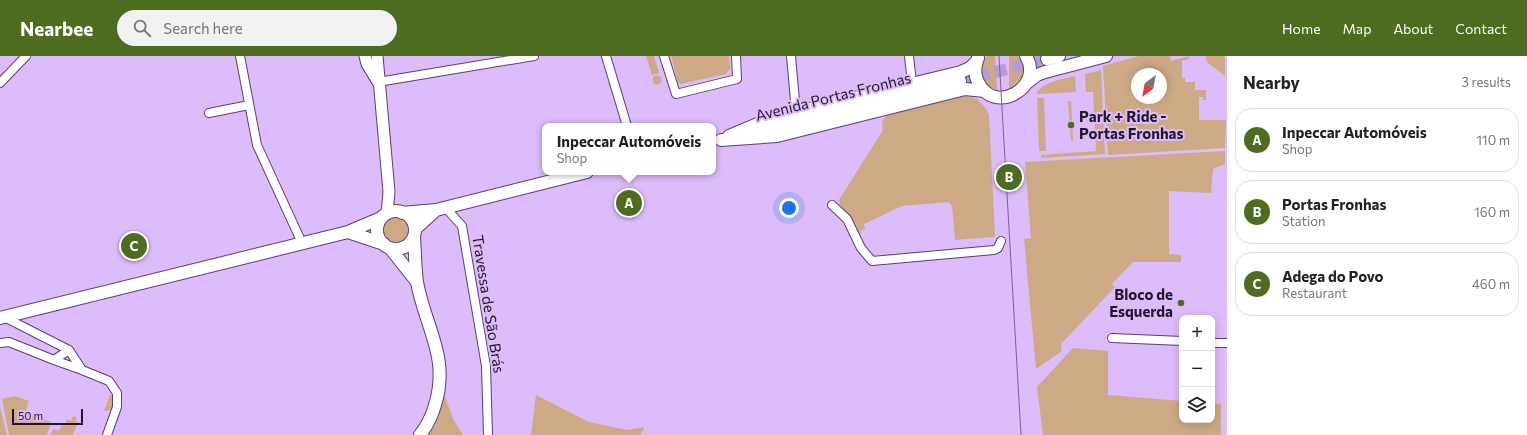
<!DOCTYPE html>
<html lang="en">
<head>
<meta charset="utf-8">
<style>
  body { margin:0; font-family:Commissioner,sans-serif; background:#f2f2f2; color:#222 }
  .controls { position:absolute; right:12px; bottom:12px; display:grid; overflow:hidden; border-radius:8px; box-shadow:0 2px 10px #0003 }
  .controls button { width:36px; height:36px; display:grid; place-items:center; padding:0; border:0; border-bottom:1px solid #e0e0e0; background:#fff; color:#222; font:20px sans-serif }
  .compass { position:absolute; left:1131px; top:12px; width:36px; height:36px; border-radius:50%; background:#fff; box-shadow:0 2px 10px #0003; rotate:212deg }
  .scale { position:absolute; left:12px; bottom:10px; width:71px; box-sizing:border-box; padding-left:4px; border:2px solid #22162c; border-top:0; font-size:11px; line-height:14px; white-space:nowrap; color:#22162c; -webkit-text-stroke:3px #dcbcfa; paint-order:stroke }
  .you { position:absolute; left:789px; top:152px; width:14px; height:14px; margin:-10px; border:3px solid #fff; border-radius:50%; background:#1a73e8; box-shadow:0 0 0 6px #1a73e833 }
  .badge { display:grid; place-items:center; width:26px; height:26px; border-radius:50%; background:#4e6c20; color:#fff; font-size:13px; font-weight:700 }
  .pin { position:absolute; translate:-50% -50%; border:2px solid #fff; box-shadow:0 1px 4px #0006 }
  .popup { position:absolute; left:542px; top:67px; width:174px; height:52px; box-sizing:border-box; display:grid; place-content:center; border-radius:8px; background:#fff; filter:drop-shadow(0 1px 3px #0005); font-size:13px; white-space:nowrap; color:#767676 }
  .popup b { font-size:15px; color:#222 }
  .popup::after { content:''; position:absolute; left:50%; top:100%; margin-left:-8px; border:8px solid transparent; border-top-color:#fff }
  .list { margin:0; padding:0; list-style:none }
  h2 { display:flex; justify-content:space-between; align-items:center; height:52px; margin:0; padding:0 16px; font-size:17px }
  h2 small { font-size:13px; font-weight:400; color:#767676 }
  .list li { display:grid; grid-template-columns:26px 1fr auto; gap:12px; align-items:center; box-sizing:border-box; height:64px; margin:0 8px 8px; padding:0 8px; border:1px solid #e0e0e0; border-radius:16px }
  .list b { display:block; font-size:15px; white-space:nowrap }
  .list p { margin:0; font-size:13px; white-space:nowrap; color:#767676 }
  .list em { font-size:13px; font-style:normal; color:#767676 }
  .icon { flex:none; width:22px; height:22px; fill:none; stroke:currentColor; stroke-width:2; stroke-linecap:round; stroke-linejoin:round }
  .map { position:relative; flex:none; width:1227px; height:379px; overflow:hidden }
  header { display:flex; align-items:center; gap:24px; box-sizing:border-box; height:56px; padding:0 20px; background:#4e6c20; color:#fff }
  header strong { font-size:19px }
  nav { display:flex; gap:22px; margin-inline-start:auto; font-size:14px }
  .search { width:280px; height:36px; background:#f2f2f2; display:flex; align-items:center; gap:10px; box-sizing:border-box; padding:0 14px; border-radius:22px; color:#767676; font-size:15px }
  main { display:flex }
  aside { flex:1; background:#fff }
  .map>svg:first-child { display:block }
  .green { fill:#cdaa85; fill-rule:evenodd }
  .lines { fill:none; stroke-linecap:round; stroke-linejoin:round }
  .primary-tunnel { stroke:#b79bd1; stroke-width:12; stroke-dasharray:12 6; stroke-linecap:butt }
  .street-casing { stroke:#5b3e74; stroke-width:10 }
  .secondary-casing { stroke:#5b3e74; stroke-width:13 }
  .primary-casing { stroke:#5b3e74; stroke-width:14 }
  .street { stroke:#fff; stroke-width:8 }
  .secondary { stroke:#fff; stroke-width:11 }
  .primary { stroke:#fff; stroke-width:12 }
  .tram { stroke:#7b658e; stroke-width:1 }
  .poi-dot { fill:#4e6c20; stroke:#dcbcfa; stroke-width:1.5 }
  .labels { text-anchor:middle; dominant-baseline:central; stroke-width:4; stroke-linejoin:round; paint-order:stroke }
  .street-label { font-size:15px; fill:#22162c; stroke:#dcbcfa }
  .poi-label { font-size:15px; font-weight:bold; fill:#22162c; stroke:#dcbcfa; text-anchor:start }
</style>
</head>
<body>
<header>
<strong>Nearbee</strong>
<div class="search"><svg class="icon" aria-label="search" viewBox="0 0 24 24"><circle cx="10" cy="10" r="6"/><path d="M15 15l6 6"/></svg>Search here</div>
<nav><a>Home</a><a>Map</a><a>About</a><a>Contact</a></nav>
</header>
<main>
<div class="map">
<svg width="1227" height="379" viewBox="0 0 1227 379">
  <rect width="100%" height="100%" fill="#dcbcfa"/>
  <path class="green" d="M 646,0 L 654,0 L 659,17 L 652,19 Z
    M 671,0 L 729,0 L 730,13 L 726,18 L 681,28 L 678,26 Z
    M 987,0 L 995,0 L 997,35 C 981,29 976,14 987,0 Z
    M 1009,0 L 1018,0 C 1028,13 1024,28 1009,34 Z
    M 1139,0 L 1170,0 L 1171,5 L 1190,0 L 1187,4 L 1182,4 L 1182,22 L 1185,22 L 1185,26 L 1195,26 L 1195,34 L 1206,34 L 1206,44 L 1203,44 L 1203,41 L 1199,41 L 1199,64 L 1226,64 L 1225,92 L 1108,99 L 1103,10 ZM 1137,18 L 1161,18 L 1161,42 L 1137,42 Z
    M 1206,0 L 1223,0 L 1225,2 L 1225,20 L 1207,6 Z
    M 1101,14 L 1105,98 L 1041,102 L 1041,99 L 1096,95 L 1093,36 L 1086,36 L 1085,18 Z
    M652.5 24a4.5 4.5 0 1 1 9 0a4.5 4.5 0 1 1-9 0Z
    M 1075,20 L 1076,36 L 1036,38 C 1044,25 1061,24 1075,20 Z
    M 965,40 C 977,40 984,48 989,59 L 995,181 L 955,184 L 952,150 L 949,146 L 902,150 L 864,168 L 865,174 L 861,174 L 859,189 L 840,149 L 839,144 L 883,74 L 882,65 L 887,59 Z
    M 1037,42 L 1044,42 L 1046,95 L 1039,95 Z
    M 1068,45 L 1071,45 L 1073,85 L 1071,85 Z
    M 1225,95 L 1225,108 L 1213,113 L 1211,137 L 1169,135 L 1169,198 L 1181,199 L 1181,206 L 1133,206 L 1112,228 L 1115,231 L 1061,288 L 1062,295 L 1036,313 L 1024,183 L 1031,182 L 1025,106 Z
    M382 174a14 14 0 1 1 28 0a14 14 0 1 1-28 0Z
    M 1073,292 L 1108,295 L 1108,339 L 1182,345 L 1182,364 L 1212,364 L 1212,347 L 1221,348 L 1221,379 L 1043,379 L 1037,331 Z
    M 444,338 L 453,363 L 463,379 L 428,379 L 435,370 Z
    M 110,339 L 112,339 L 112,354 L 104,355 Z
    M 536,339 L 589,366 L 627,374 L 644,371 L 641,379 L 531,379 Z
    M 15,340 L 29,345 L 25,357 L 51,366 L 47,379 L 9,379 L 2,343 Z
    M 0,351 L 7,379 L 0,379 Z
    M 73,360 L 77,362 L 75,365 L 78,366 L 73,379 L 51,379 L 53,373 L 59,375 L 62,369 L 65,370 L 67,363 L 71,365 Z"/>
  <g class="lines">
    <path class="primary-tunnel" d="M 960,25 L 1047,3"/>
    <defs>
      <path id="street" d="M 240,0 L 257,89 L 302,187
        M 606,0 L 627,70
        M 664,0 L 676,38 L 737,23 L 736,0
        M 791,0 L 796,56
        M 909,0 L 912,27
        M 378,26 L 534,0
        M 0,27 L 26,0
        M 209,57 L 249,49
        M 832,149 L 847,163 L 861,192 L 872,205 L 994,194 L 998,192 L 1001,185
        M 445,151 L 462,170 L 486,310 L 488,379
        M 2,260 L 69,294 L 82,314 L 109,325 L 117,337 L 117,351 L 107,379
        M 1112,282 L 1182,285
        M 0,287 L 9,286 L 54,304 L 69,294
        M 1212,287 L 1227,287
        M 54,304 L 82,314"/>
      <path id="secondary" d="M 365,0 L 367,8 L 378,26
        M 377,0 L 389,136 L 387,157"/>
      <path id="primary" d="M 978,2 C 975,9 974,18 978,26 C 993,60 1045,32 1026,0
        M 1047,3 L 1059,0
        M 1028,26 L 1037,19 L 1045,16 L 1106,0
        M 756,76 L 960,25
        M 729,80 L 772,62 L 961,16 L 970,12 L 976,6
        M 721,84 L 777,80 L 965,33 L 985,35
        M377 174a19 19 0 1 1 38 0a19 19 0 1 1-38 0Z
        M 402,157 L 436,154 L 587,116
        M 415,173 L 436,154
        M 348,176 L 384,188
        M 414,180 C 415,195 415,211 417,226 C 425,271 450,301 435,349 C 432,360 427,370 420,379
        M 390,192 L 417,226
        M 0,262 L 348,176 L 381,162"/>
    </defs>
    <use href="#street" class="street-casing"/>
    <use href="#secondary" class="secondary-casing"/>
    <use href="#primary" class="primary-casing"/>
    <use href="#street" class="street"/>
    <use href="#secondary" class="secondary"/>
    <use href="#primary" class="primary"/>
    <path class="tram" d="M 999,0 L 1021,379"/>
  </g>
  <g class="poi-dot">
    <circle cx="1071" cy="69" r="4"/>
    <circle cx="1181" cy="247" r="4"/>
  </g>
  <g class="labels">
    <g class="street-label">
      <text transform="translate(833 40) rotate(-14)">Avenida Portas Fronhas</text>
      <text transform="translate(489 248) rotate(81)">Travessa de São Brás</text>
    </g>
    <g class="poi-label">
      <text x="1079" y="60">Park + Ride -<tspan x="1079" dy="17">Portas Fronhas</tspan></text>
      <text x="1173" y="238" text-anchor="end">Bloco de<tspan x="1173" dy="17">Esquerda</tspan></text>
    </g>
  </g>
</svg>
<div class="controls">
<button>+</button>
<button>−</button>
<button><svg class="icon" aria-label="layers" viewBox="0 0 24 24"><path d="M12 4l9 5-9 5-9-5zM3 14l9 5 9-5"/></svg></button>
</div>
<svg class="compass" viewBox="-18 -18 36 36"><path d="M0-13l5 13h-10z" fill="#e53935"/><path d="M0 13l5-13h-10z" fill="#767676"/></svg>
<div class="scale">50 m</div>
<div class="you"></div>
<div class="pin badge" style="left:629px;top:147px">A</div>
<div class="popup"><b>Inpeccar Automóveis</b>Shop</div>
<div class="pin badge" style="left:1009px;top:121px">B</div>
<div class="pin badge" style="left:134px;top:190px">C</div>
</div>
<aside>
<h2>Nearby<small>3 results</small></h2>
<ul class="list">
<li><span class="badge">A</span><div><b>Inpeccar Automóveis</b><p>Shop</p></div><em>110 m</em></li>
<li><span class="badge">B</span><div><b>Portas Fronhas</b><p>Station</p></div><em>160 m</em></li>
<li><span class="badge">C</span><div><b>Adega do Povo</b><p>Restaurant</p></div><em>460 m</em></li>
</ul>
</aside>
</main>
</body>
</html>
